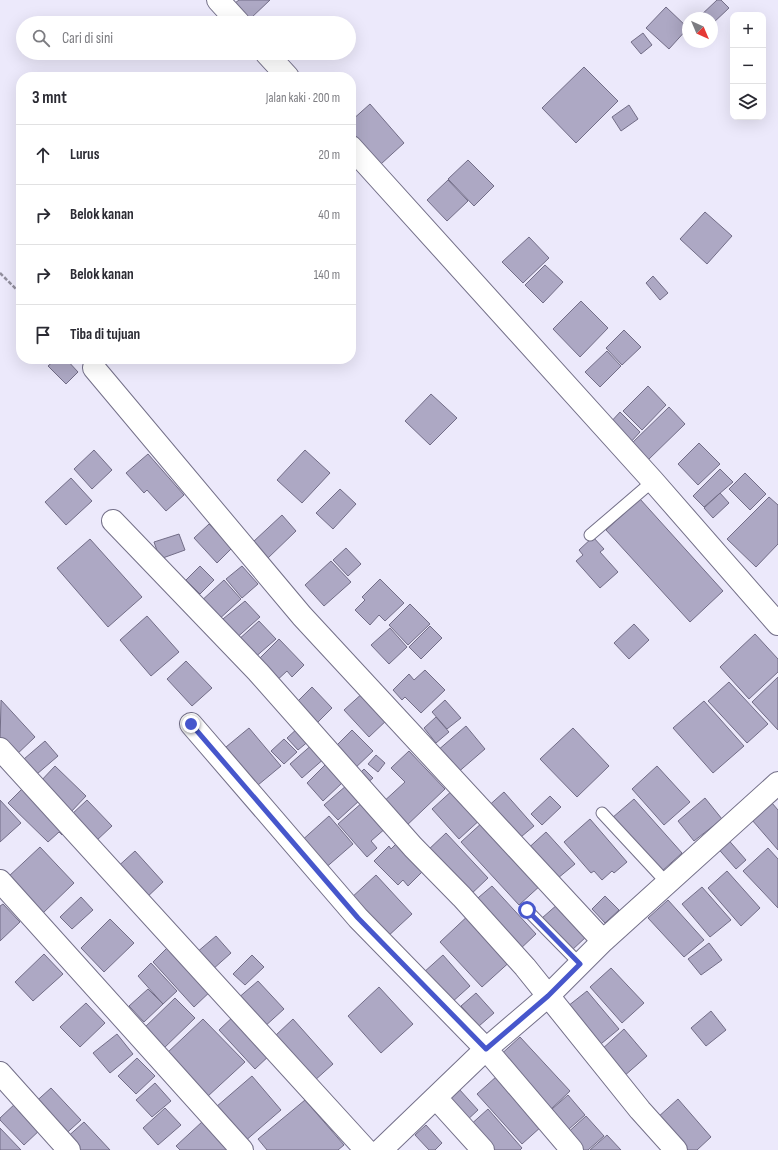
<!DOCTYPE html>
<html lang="id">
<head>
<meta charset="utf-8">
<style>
  body { margin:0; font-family:"Sofia Sans Condensed",sans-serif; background:#f2f2f3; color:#2b2b33 }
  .controls { position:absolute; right:12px; top:12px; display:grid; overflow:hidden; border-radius:8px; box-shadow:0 4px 16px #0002 }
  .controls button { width:36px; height:36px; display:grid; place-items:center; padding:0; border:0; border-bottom:1px solid #e1e1e2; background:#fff; color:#2b2b33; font:20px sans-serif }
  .compass { position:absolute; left:682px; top:12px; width:36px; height:36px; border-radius:50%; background:#fff; box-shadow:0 4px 16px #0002; rotate:136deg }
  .stop { position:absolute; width:12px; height:12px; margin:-9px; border:3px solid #4757cc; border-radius:50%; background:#fff }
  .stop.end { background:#4757cc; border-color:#fff; box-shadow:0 1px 4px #0008 }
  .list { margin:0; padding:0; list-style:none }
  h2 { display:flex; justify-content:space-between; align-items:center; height:52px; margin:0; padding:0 16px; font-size:17px }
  h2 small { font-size:13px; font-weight:400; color:#7c7c81 }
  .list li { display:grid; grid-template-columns:26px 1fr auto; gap:12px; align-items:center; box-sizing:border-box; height:60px; padding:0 16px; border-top:1px solid #e1e1e2 }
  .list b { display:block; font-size:15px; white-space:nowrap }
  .list em { font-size:13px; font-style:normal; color:#7c7c81 }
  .icon { flex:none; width:22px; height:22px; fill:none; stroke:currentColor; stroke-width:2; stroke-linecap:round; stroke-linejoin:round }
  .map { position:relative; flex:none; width:778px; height:1150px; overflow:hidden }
  .search { position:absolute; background:#fff; box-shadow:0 4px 16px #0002; left:16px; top:16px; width:340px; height:44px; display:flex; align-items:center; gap:10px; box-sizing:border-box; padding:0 14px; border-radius:22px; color:#7c7c81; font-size:15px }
  .panel { position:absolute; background:#fff; box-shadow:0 4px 16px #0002; left:16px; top:72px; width:340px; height:292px; border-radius:16px }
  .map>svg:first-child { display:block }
  .building { fill:#ada8c4; stroke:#726d87 }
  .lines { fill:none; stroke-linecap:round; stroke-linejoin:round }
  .lane-casing { stroke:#736f88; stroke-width:13 }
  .street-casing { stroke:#736f88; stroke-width:24 }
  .path { stroke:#928f9e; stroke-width:2.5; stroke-dasharray:4 2; stroke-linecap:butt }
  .lane { stroke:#fff; stroke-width:11 }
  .street { stroke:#fff; stroke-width:22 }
  .route { stroke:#4757cc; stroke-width:5 }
</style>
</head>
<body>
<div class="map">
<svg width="778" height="1150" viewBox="0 0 778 1150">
  <rect width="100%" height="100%" fill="#ece9fb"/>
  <path class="building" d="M 239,0 L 270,0 L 250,19 L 235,3 Z
    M 717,0 L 721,0 L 729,8 L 712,24 L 712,18 L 698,18 Z
    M 666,7 L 688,28 L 669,49 L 646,28 Z
    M 643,33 L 652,45 L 641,54 L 631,42 Z
    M 584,67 L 618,101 L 576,143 L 542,108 Z
    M 370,104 L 404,143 L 381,164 L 351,131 L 351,121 Z
    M 629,105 L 638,119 L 621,131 L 612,117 Z
    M 468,160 L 494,186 L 474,206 L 448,179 Z
    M 448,180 L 468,201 L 447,221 L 427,200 Z
    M 705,212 L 732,236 L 707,264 L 680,239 Z
    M 529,237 L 549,258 L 523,283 L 502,262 Z
    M 545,265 L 563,282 L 543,303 L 525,285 Z
    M 653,276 L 668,293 L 660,300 L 646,283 Z
    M 581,301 L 608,328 L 580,357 L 553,329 Z
    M 624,330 L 641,347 L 622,365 L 606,348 Z
    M 607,351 L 621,366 L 600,387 L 585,372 Z
    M 56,359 L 66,359 L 78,372 L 66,384 L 48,366 Z
    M 648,386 L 666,405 L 642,430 L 623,411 Z
    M 431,394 L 457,418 L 430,445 L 405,421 Z
    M 669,407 L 685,424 L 648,460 L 632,443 Z
    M 620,412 L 640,432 L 629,444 L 609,424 Z
    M 699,443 L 720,464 L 698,485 L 678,464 Z
    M 94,450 L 112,470 L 92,489 L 74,469 Z
    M 305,450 L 330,473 L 302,503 L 277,480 Z
    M 148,454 L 184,495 L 166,511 L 147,490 L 144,493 L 126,473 Z
    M 720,469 L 733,482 L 704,507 L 693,496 Z
    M 745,473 L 766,494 L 750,510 L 729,489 Z
    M 71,478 L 92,501 L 66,525 L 45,502 Z
    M 340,489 L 356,504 L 333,529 L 316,513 Z
    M 720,493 L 729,503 L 713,518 L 704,508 Z
    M 769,497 L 778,505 L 778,544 L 756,567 L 727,539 Z
    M 640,499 L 723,591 L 690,622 L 606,530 Z
    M 282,515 L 296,531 L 268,558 L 253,542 Z
    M 209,524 L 232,548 L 217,563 L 194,538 Z
    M 179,534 L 185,550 L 160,559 L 154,542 Z
    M 593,537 L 604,549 L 600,552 L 618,572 L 600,588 L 576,561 L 583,555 L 579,550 Z
    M 90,539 L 142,597 L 108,627 L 57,568 Z
    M 346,548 L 361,564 L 348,576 L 333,560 Z
    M 331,561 L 351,582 L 324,606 L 305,585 Z
    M 200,566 L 214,580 L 200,594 L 186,580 Z
    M 242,566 L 258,584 L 242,598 L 226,579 Z
    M 380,579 L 404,603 L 385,621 L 379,615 L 370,625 L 355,610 L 365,600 L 362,597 Z
    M 224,580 L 241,599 L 216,622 L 199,603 Z
    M 245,601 L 260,617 L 233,641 L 218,623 Z
    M 410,604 L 430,624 L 408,645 L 389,625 Z
    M 147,616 L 179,652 L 151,676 L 120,640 Z
    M 259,621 L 276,639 L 253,659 L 237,641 Z
    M 634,624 L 649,640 L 629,659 L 614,643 Z
    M 430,626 L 442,638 L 421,659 L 409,647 Z
    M 390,628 L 407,647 L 389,664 L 371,645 Z
    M 755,634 L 778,659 L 778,672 L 749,699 L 720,667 Z
    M 279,639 L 304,665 L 292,677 L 287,671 L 274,683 L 255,663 Z
    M 186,661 L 212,688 L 192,706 L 167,679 Z
    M 425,670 L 445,690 L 421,713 L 405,697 L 402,700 L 393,690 L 409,674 L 414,680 Z
    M 778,677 L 778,730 L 752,702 Z
    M 729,682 L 768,724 L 747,743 L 708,701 Z
    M 312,687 L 332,708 L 314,726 L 294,705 Z
    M 365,691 L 389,718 L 369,737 L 344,710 Z
    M 1,700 L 35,737 L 13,758 L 0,744 Z
    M 445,700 L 461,718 L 447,729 L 432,712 Z
    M 704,701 L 744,746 L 713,773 L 673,728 Z
    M 436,717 L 449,732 L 436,743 L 424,728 Z
    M 466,726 L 485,749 L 456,774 L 437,751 Z
    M 299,727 L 310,740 L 298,750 L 287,738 Z
    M 249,728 L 281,766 L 258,785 L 226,747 Z
    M 573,728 L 609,766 L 577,797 L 540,759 Z
    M 352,730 L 373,751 L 352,771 L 332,750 Z
    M 284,739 L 297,752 L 284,764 L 271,751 Z
    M 45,741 L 58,756 L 37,774 L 24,759 Z
    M 314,743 L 326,757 L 302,778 L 290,764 Z
    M 409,751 L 445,789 L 404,828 L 381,804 L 405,782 L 391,768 Z
    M 376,755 L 385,763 L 378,772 L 368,764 Z
    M 326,764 L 343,782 L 323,801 L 307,783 Z
    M 55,766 L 86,796 L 70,813 L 39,783 Z
    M 657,766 L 690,802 L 664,825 L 632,789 Z
    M 364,769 L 373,778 L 365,785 L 357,776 Z
    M 347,785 L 360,800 L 338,820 L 324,805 Z
    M 25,786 L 68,829 L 62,835 L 59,832 L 48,842 L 8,803 Z
    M 455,788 L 482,818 L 459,839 L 432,809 Z
    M 504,792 L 534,826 L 515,842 L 485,809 Z
    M 550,796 L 561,807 L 542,825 L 531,814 Z
    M 705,798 L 722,819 L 694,841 L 678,821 Z
    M 634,799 L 682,853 L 661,872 L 612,818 Z
    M 0,800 L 21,823 L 0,842 Z
    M 87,800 L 112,826 L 96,841 L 71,815 Z
    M 364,801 L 387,827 L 371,841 L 377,848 L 367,857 L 338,824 Z
    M 772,803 L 778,810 L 778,850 L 752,820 Z
    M 329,816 L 353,844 L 323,870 L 299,843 Z
    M 590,819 L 627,862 L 614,873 L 612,871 L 602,880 L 594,871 L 591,873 L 564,842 Z
    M 484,821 L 542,884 L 519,905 L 461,842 Z
    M 546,832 L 575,864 L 552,883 L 524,852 Z
    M 446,833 L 488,878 L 468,897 L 426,852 Z
    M 725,836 L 746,860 L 736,869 L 715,845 Z
    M 398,842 L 424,870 L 408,886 L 403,880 L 398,885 L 374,861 L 389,846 L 391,849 Z
    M 40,847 L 74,883 L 42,914 L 8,877 Z
    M 768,848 L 778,859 L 778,908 L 743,871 Z
    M 135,851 L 163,882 L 143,901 L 114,870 Z
    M 727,871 L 760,908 L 741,926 L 708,888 Z
    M 376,875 L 412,914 L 386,938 L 350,899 Z
    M 492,886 L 536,934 L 517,952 L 472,903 Z
    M 702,887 L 731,920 L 710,937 L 682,904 Z
    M 605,896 L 619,910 L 605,923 L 592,909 Z
    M 81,897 L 93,910 L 72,929 L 60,917 Z
    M 668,900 L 704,940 L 684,957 L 648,918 Z
    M 3,904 L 20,922 L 0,941 L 0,906 Z
    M 558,904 L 587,936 L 571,951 L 542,918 Z
    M 472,912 L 514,958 L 482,987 L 440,942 Z
    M 110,919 L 134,943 L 104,972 L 81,948 Z
    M 216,936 L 231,953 L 212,970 L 196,953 Z
    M 173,942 L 215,987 L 194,1007 L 153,962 Z
    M 709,943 L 722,960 L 701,975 L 688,959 Z
    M 44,954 L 63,974 L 33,1001 L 15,982 Z
    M 252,955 L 264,967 L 245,985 L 233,974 Z
    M 443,955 L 470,986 L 451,1003 L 423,973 Z
    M 151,963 L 177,991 L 163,1004 L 138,976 Z
    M 611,968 L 644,1003 L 622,1023 L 590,987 Z
    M 258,981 L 284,1009 L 263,1028 L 237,999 Z
    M 379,987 L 413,1024 L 381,1053 L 348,1016 Z
    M 148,989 L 163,1004 L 144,1022 L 129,1006 Z
    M 587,991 L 619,1029 L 596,1048 L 563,1010 Z
    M 476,993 L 494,1013 L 479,1026 L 461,1006 Z
    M 175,998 L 195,1018 L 162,1050 L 142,1030 Z
    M 86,1003 L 105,1023 L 80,1047 L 60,1027 Z
    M 711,1011 L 726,1030 L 706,1046 L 691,1028 Z
    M 236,1014 L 272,1053 L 255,1069 L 219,1030 Z
    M 203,1019 L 245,1062 L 207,1097 L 166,1054 Z
    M 293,1019 L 333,1064 L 314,1081 L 275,1036 Z
    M 624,1029 L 647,1056 L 623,1077 L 600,1051 Z
    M 117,1034 L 133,1054 L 110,1073 L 93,1053 Z
    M 520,1037 L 570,1091 L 547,1113 L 497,1058 Z
    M 137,1058 L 155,1076 L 136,1094 L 118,1076 Z
    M 252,1076 L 281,1110 L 244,1142 L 216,1107 Z
    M 497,1076 L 542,1126 L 522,1144 L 477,1094 Z
    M 155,1083 L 171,1101 L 152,1117 L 136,1100 Z
    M 51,1088 L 81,1120 L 60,1139 L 31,1106 Z
    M 459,1089 L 478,1110 L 465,1122 L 446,1100 Z
    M 568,1095 L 585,1115 L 561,1136 L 544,1116 Z
    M 678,1099 L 711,1137 L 697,1150 L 684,1150 L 657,1118 Z
    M 305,1100 L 344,1145 L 338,1150 L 267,1150 L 258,1139 Z
    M 17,1102 L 42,1128 L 24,1145 L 0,1120 L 0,1118 Z
    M 165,1108 L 181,1125 L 158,1145 L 143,1128 Z
    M 488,1109 L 522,1148 L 520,1150 L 488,1150 L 468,1127 Z
    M 586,1116 L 604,1136 L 588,1150 L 577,1150 L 564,1136 Z
    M 203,1121 L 230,1150 L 180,1150 L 176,1146 Z
    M 84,1122 L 110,1150 L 73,1150 L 64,1140 Z
    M 426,1125 L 442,1143 L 435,1150 L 429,1150 L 415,1135 Z
    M 0,1128 L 21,1150 L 0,1150 Z
    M 607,1135 L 621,1150 L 590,1150 Z"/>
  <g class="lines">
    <defs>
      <path id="lane" d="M 590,535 L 653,481
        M 602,813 L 667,883
        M 527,910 L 580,964"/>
      <path id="street" d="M 218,0 L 239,23
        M 266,53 L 288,77
        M 351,147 L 653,481 L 778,624
        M 94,368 L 302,616 L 603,941
        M 113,521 L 258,672 L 413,847 L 462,897 L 525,967 L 640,1110 L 676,1150
        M 191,724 L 358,918 L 486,1049 L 572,1150
        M 0,749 L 366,1150
        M 0,881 L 242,1150
        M 0,1073 L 69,1150
        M 436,1098 L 483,1150
        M 381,1150 L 486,1049 L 548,996 L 603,941 L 778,783"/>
    </defs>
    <use href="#lane" class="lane-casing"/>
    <use href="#street" class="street-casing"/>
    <path class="path" d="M 0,273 L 21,294"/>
    <use href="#lane" class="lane"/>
    <use href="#street" class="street"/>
  </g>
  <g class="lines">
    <path class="route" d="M 191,724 L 358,918 L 486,1049 L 548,996 L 580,964 L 527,910"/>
  </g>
</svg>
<div class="controls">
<button>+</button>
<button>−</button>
<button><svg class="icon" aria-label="layers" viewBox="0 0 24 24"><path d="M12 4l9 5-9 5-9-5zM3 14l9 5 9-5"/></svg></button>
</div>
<svg class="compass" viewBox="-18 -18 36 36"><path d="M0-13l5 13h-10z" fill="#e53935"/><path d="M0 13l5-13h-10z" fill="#7c7c81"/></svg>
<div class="stop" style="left:527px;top:910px"></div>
<div class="stop end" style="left:191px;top:724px"></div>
<div class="search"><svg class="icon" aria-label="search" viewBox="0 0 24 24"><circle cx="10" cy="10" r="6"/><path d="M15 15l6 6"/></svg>Cari di sini</div>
<section class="panel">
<h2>3 mnt<small>Jalan kaki · 200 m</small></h2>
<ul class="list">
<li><svg class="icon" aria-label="ahead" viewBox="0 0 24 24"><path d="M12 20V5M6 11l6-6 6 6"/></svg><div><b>Lurus</b></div><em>20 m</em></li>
<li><svg class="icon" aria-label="right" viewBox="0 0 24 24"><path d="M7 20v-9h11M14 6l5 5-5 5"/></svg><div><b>Belok kanan</b></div><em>40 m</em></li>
<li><svg class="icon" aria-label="right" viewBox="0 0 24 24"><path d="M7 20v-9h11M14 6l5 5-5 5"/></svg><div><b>Belok kanan</b></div><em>140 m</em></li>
<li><svg class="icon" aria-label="arrive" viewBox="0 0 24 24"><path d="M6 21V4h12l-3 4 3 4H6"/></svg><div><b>Tiba di tujuan</b></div></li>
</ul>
</section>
</div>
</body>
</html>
